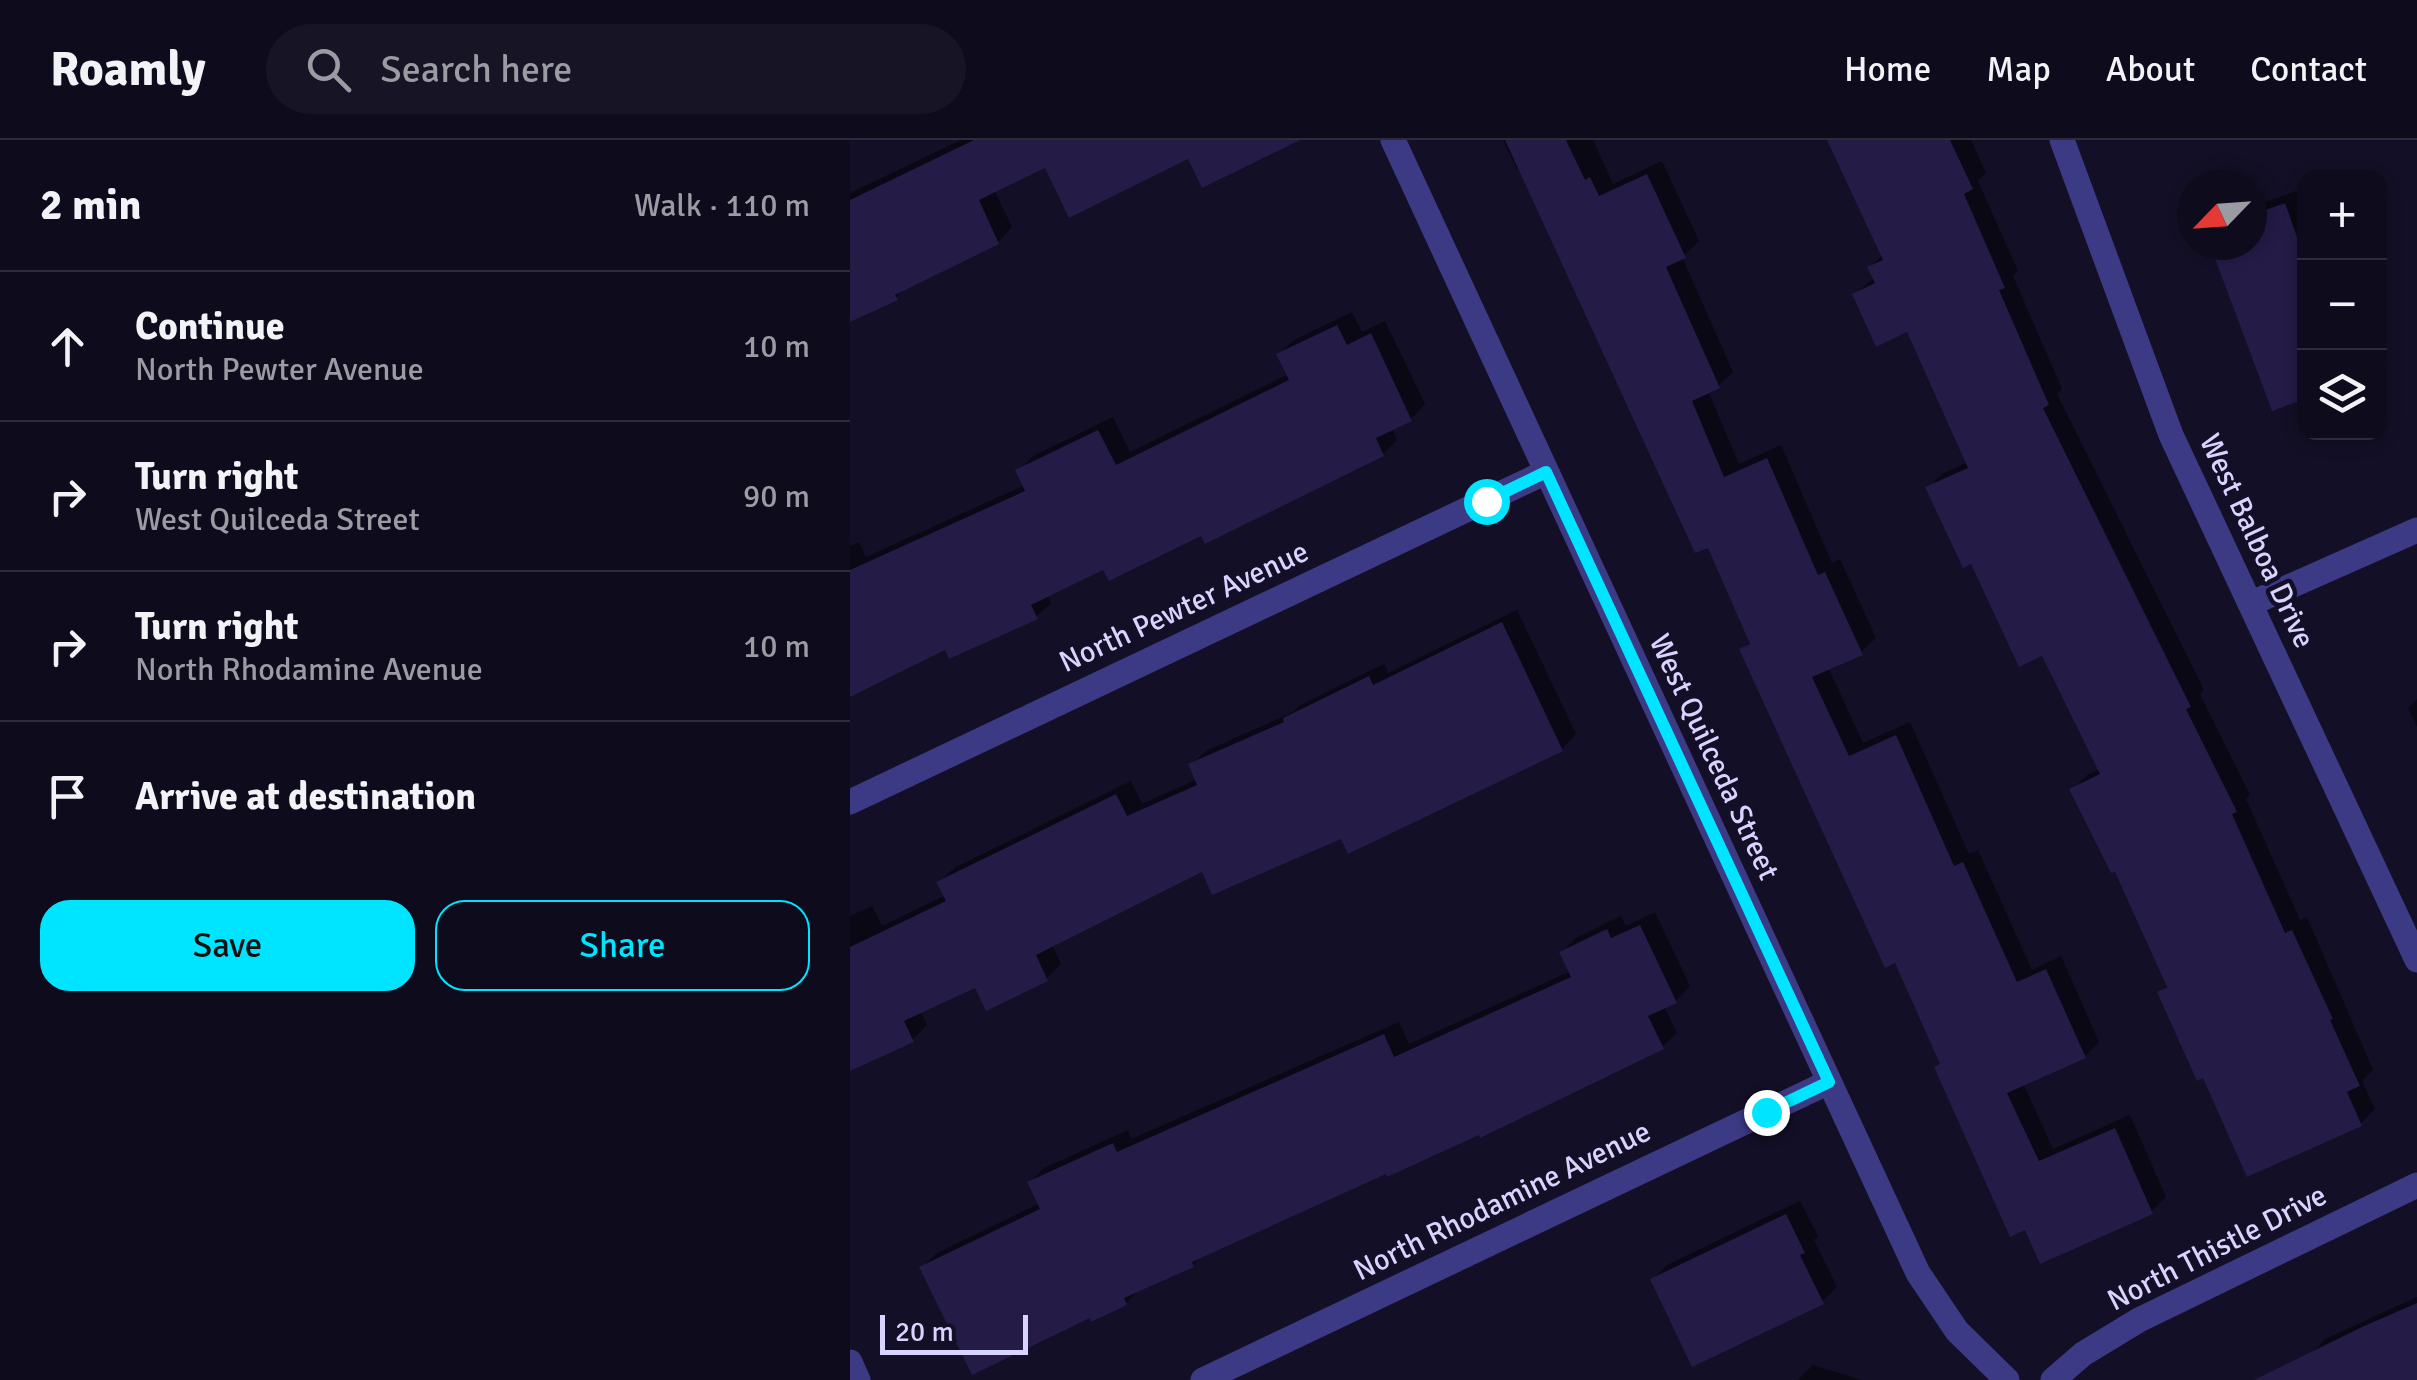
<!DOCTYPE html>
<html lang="en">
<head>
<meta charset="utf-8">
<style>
  body { margin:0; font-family:Signika,sans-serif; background:#171425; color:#f1f3f6 }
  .controls { position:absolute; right:30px; top:30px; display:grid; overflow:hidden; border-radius:20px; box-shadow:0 5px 15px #0003 }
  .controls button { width:90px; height:90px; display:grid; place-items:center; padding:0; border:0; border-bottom:2px solid #2e2b3b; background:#0e0b1c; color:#f1f3f6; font:50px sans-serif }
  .compass { position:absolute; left:1327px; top:30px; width:90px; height:90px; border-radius:50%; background:#0e0b1c; box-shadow:0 5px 15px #0003; rotate:245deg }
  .scale { position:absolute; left:30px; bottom:25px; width:148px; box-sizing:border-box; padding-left:10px; border:5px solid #d9d4ff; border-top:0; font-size:28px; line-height:35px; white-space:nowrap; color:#d9d4ff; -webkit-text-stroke:8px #130f26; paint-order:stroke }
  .stop { position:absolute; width:30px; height:30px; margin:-22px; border:8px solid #00e5ff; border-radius:50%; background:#fff }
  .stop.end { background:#00e5ff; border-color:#fff; box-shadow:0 2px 10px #0008 }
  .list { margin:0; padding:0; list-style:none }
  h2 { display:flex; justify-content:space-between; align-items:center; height:130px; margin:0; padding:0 40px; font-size:42px }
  h2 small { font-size:32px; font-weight:400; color:#9b9ba3 }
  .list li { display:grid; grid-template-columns:65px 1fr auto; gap:30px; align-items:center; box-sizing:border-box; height:150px; padding:0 40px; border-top:2px solid #2e2b3b }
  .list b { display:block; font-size:38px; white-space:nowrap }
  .list p { margin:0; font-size:32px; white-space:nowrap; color:#9b9ba3 }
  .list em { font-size:32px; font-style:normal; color:#9b9ba3 }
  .actions { display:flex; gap:20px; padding:30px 40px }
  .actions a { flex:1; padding:22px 0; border:2px solid #00e5ff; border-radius:30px; text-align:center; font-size:35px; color:#00e5ff }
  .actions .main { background:#00e5ff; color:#111 }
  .icon { flex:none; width:55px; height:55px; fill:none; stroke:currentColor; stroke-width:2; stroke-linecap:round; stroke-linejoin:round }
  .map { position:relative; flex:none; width:1567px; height:1240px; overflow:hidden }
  header { display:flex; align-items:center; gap:60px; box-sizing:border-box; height:140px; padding:0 50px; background:#0e0b1c; border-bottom:2px solid #2e2b3b }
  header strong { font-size:48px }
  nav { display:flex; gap:55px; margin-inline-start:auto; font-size:35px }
  .search { width:700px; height:90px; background:#171425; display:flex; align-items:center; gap:25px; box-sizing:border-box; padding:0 35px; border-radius:55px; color:#9b9ba3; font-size:38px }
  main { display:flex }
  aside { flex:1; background:#0e0b1c }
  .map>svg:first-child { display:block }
  .shadow { fill:#0007 }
  .building { fill:#241b47 }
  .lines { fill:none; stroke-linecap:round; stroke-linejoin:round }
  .minor { stroke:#3d3a85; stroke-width:25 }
  .route { stroke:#00e5ff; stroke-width:12 }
  .labels { text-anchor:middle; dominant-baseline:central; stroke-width:9; stroke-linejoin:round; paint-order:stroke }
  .street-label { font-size:30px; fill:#d9d4ff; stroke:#130f26 }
</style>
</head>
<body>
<header>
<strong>Roamly</strong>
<div class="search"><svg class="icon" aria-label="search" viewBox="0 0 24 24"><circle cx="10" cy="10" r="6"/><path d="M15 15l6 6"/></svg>Search here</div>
<nav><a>Home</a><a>Map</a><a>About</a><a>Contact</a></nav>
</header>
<main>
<aside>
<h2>2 min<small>Walk · 110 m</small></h2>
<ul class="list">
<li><svg class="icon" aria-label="ahead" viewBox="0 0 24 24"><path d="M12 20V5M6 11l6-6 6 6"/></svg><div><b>Continue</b><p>North Pewter Avenue</p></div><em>10 m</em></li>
<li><svg class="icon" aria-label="right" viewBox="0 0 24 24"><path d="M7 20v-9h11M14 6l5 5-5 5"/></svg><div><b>Turn right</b><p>West Quilceda Street</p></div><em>90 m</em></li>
<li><svg class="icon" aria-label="right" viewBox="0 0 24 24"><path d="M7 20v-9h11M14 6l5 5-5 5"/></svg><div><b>Turn right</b><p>North Rhodamine Avenue</p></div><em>10 m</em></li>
<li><svg class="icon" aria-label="arrive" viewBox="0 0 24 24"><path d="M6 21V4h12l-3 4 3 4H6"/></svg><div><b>Arrive at destination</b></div></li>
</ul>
<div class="actions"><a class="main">Save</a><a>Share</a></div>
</aside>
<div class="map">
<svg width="1567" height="1240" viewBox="0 0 1567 1240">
  <rect width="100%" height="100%" fill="#130f26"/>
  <path class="shadow" d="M 111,0 L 438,0 L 339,16 L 196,24 L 144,50 L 162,87 L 148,102 L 58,146 L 46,157 L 0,180 L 0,53 Z
    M 653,0 L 743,0 L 763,44 L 812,21 L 849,101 L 832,117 L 883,232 L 868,246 L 858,251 L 889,324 L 931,305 L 982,423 L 990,419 L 1026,498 L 1011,512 L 978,527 L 1013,603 L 1060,582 L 1119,714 L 1128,710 L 1182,830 L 1211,816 L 1249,902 L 1235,916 L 1173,943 L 1203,1009 L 1280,975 L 1316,1057 L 1301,1072 L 1191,1121 L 892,510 L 901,501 L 859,405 L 670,28 L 667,29 Z
    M 980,0 L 1121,0 L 1136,33 L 1128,41 L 1168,131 L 1163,136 L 1212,249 L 1207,254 L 1354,550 L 1350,554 L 1400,655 L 1396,659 L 1450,780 L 1457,777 L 1523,930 L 1512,941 L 1525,969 L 1510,984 L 1354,935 L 1310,852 L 1318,844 L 1266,728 L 1222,650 L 1237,635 L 1250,629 L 1193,512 L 1122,421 L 1078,348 L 1092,334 L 1118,322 L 1059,189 L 1005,154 L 1025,137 L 1020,127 L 1033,115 Z
    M 1449,50 L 1454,64 L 1454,257 L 1424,268 L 1366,114 L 1375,105 L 1402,105 L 1402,67 Z
    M 502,172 L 512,192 L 535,181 L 575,264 L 561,279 L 542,288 L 547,300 L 533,314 L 352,393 L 254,427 L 197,455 L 201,463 L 186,477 L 96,506 L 0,555 L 0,406 L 9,402 L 16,417 L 175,345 L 168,331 L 183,316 L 263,277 L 280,312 L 439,234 L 429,214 L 444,200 Z
    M 1530,199 L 1538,223 L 1530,232 Z
    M 667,470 L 726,594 L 712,609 L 500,710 L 492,695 L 354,729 L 202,805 L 211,824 L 197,838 L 127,844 L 70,870 L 77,885 L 62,900 L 0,928 L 0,776 L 22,766 L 32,786 L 96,755 L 89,743 L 104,728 L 281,641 L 292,664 L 347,639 L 341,625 L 356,611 L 443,572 L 450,565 L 534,524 L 538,533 Z
    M 1567,559 L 1567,587 L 1558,568 Z
    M 805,772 L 840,846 L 826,861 L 814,866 L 827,893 L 812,907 L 630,992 L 354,1114 L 343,1125 L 291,1148 L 276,1163 L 72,1127 L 87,1113 L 190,1063 L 180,1042 L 194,1028 L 278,990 L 281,999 L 549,882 L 559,904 L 721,831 L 712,812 L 726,798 L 771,776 L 776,786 Z
    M 950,1061 L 968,1096 L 964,1100 L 987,1147 L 972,1161 L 803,1139 L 817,1125 Z
    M 1567,1157 L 1567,1240 L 1474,1240 L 1461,1214 L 1475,1199 Z
    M 963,1225 L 1012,1240 L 948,1240 Z"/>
  <path class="building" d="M 124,0 L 450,0 L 352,48 L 338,19 L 219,78 L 195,28 L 129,60 L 149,104 L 45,155 L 48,160 L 0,182 L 0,60 Z
    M 655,0 L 716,0 L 735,40 L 740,37 L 749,56 L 797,34 L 836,118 L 816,127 L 870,248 L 842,261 L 874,337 L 917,318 L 968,435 L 975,432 L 1013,515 L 962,537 L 999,616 L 1046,595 L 1104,726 L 1113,722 L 1167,842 L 1196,829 L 1236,918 L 1157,953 L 1189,1021 L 1265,988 L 1303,1074 L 1190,1124 L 1175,1090 L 1160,1097 L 1084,927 L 1090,924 L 1045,823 L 1035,828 L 889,509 L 900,504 L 858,408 L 845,413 Z
    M 977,0 L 1100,0 L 1123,49 L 1114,54 L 1155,148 L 1149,150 L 1199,265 L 1193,268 L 1341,567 L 1336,569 L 1387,672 L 1382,674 L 1435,793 L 1442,790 L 1483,879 L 1480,880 L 1510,946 L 1497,952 L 1512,986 L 1397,1037 L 1353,938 L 1347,941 L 1307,852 L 1317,847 L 1265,732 L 1261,733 L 1219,649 L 1250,634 L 1192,516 L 1169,527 L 1121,424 L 1113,428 L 1075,347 L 1118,328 L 1057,192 L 1026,207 L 1002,154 L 1025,143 L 1017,127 L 1033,120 Z
    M 1435,63 L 1454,117 L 1454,259 L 1422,271 L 1363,113 L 1385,105 L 1402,105 L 1402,75 Z
    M 487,185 L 497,205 L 521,193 L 562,281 L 526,298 L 534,316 L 355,404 L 351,396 L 259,441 L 253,430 L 181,465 L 188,479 L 99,519 L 95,510 L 0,557 L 0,430 L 175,351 L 165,330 L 248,290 L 266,325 L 439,240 L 426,214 Z
    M 652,482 L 713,611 L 498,714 L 491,699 L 362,755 L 352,732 L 186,815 L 198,841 L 136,871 L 125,848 L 54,881 L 64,902 L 0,931 L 0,807 L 96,761 L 86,742 L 266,654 L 277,676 L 347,645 L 338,624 L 434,582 L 433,578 L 519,536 L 523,545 Z
    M 790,785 L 827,863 L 798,876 L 814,909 L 630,998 L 629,995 L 537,1037 L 536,1034 L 342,1122 L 344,1127 L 274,1158 L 277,1165 L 241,1182 L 240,1178 L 122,1235 L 69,1127 L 190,1069 L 177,1042 L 263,1003 L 267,1012 L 534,894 L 544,917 L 721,837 L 709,812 L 757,789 L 761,798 Z
    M 936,1074 L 955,1113 L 950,1115 L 974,1164 L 842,1227 L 800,1139 Z
    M 1567,1163 L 1567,1240 L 1404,1240 L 1512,1187 Z"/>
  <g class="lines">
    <path class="minor" d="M 543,0 L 1068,1133 L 1107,1191 L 1157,1240
      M 1212,0 L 1321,295 L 1567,820
      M 1400,464 L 1567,390
      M 0,662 L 696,332
      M 0,1222 L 8,1240
      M 353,1240 L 979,942
      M 1203,1240 L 1233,1214 L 1289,1180 L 1567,1045"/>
  </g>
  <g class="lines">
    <path class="route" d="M 636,361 L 696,332 L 979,942 L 916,972"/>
  </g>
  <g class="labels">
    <g class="street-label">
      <text transform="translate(1407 401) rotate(65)">West Balboa Drive</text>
      <text transform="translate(334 467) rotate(-25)">North Pewter Avenue</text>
      <text transform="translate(864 617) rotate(65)">West Quilceda Street</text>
      <text transform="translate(652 1061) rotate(-26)">North Rhodamine Avenue</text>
      <text transform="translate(1367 1108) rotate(-27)">North Thistle Drive</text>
    </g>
  </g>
</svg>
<div class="controls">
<button>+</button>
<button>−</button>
<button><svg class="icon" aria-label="layers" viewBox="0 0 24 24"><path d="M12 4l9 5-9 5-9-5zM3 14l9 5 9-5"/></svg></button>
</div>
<svg class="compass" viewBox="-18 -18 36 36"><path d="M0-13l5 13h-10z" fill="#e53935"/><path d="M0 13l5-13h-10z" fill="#9b9ba3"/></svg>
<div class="scale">20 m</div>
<div class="stop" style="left:636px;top:361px"></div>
<div class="stop end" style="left:916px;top:972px"></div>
</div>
</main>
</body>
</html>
